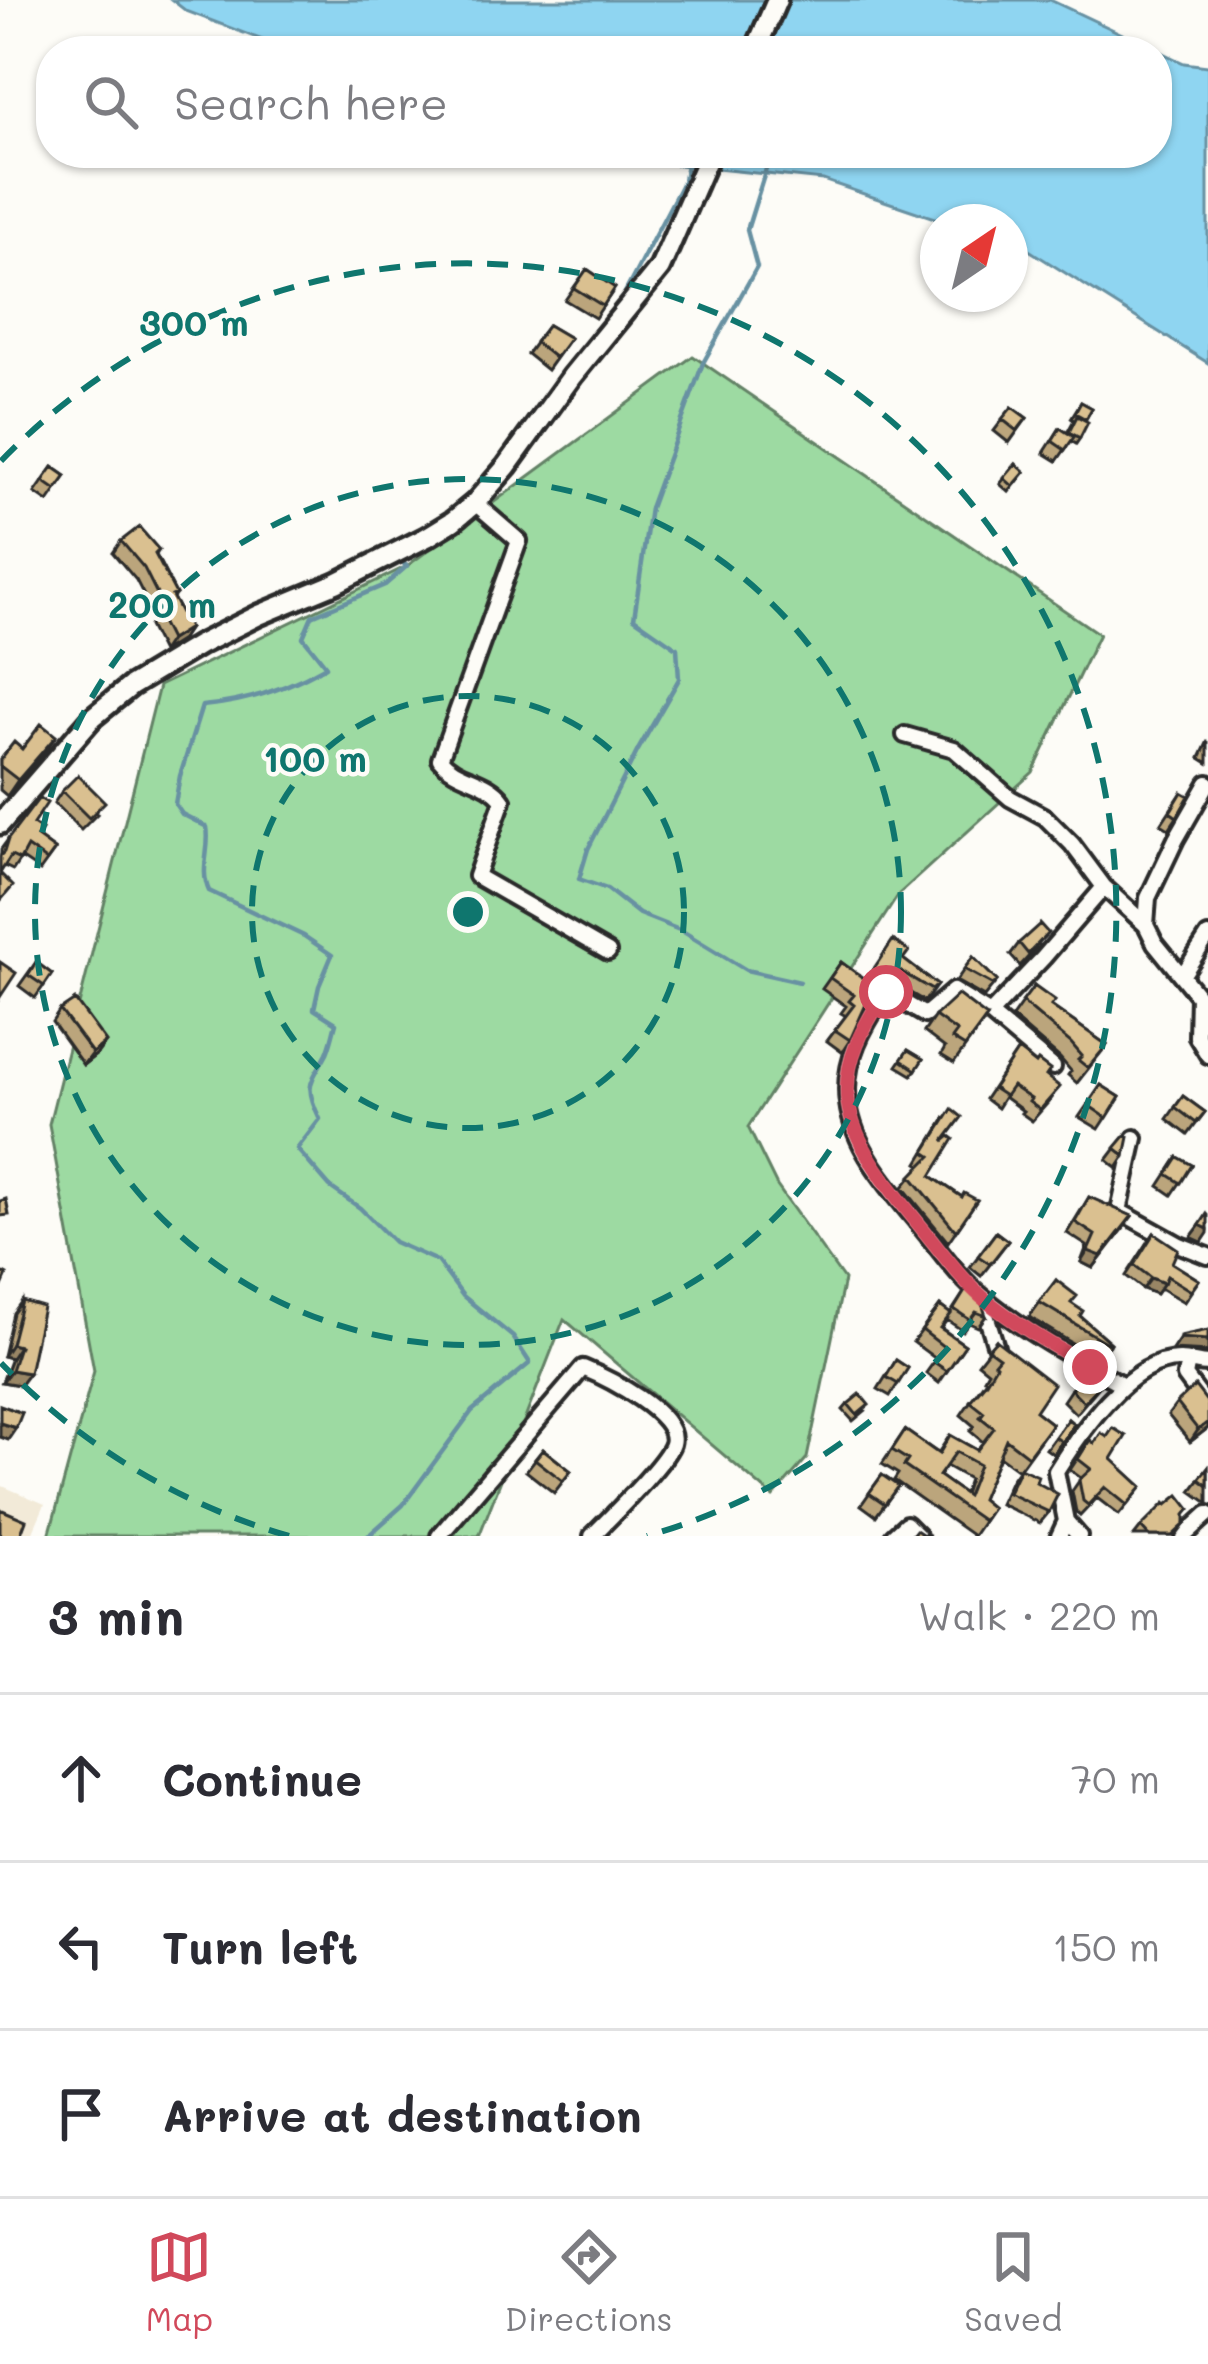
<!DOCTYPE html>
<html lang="en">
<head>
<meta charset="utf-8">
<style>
  body { margin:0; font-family:Mali,sans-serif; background:#f7f7f7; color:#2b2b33 }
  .compass { position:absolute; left:920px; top:204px; width:108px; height:108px; border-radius:50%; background:#fff; box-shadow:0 3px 9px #0004; rotate:35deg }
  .stop { position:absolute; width:36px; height:36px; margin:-27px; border:9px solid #d1495b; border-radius:50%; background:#fff }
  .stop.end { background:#d1495b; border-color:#fff; box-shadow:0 3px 12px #0008 }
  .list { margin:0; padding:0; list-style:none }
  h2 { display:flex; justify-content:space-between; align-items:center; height:156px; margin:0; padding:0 48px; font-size:51px }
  h2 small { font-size:39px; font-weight:400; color:#7c7c81 }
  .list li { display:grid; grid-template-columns:78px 1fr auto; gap:36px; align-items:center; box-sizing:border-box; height:168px; padding:0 48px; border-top:3px solid #e1e1e2 }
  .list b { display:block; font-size:45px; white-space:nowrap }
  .list em { font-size:39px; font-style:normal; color:#7c7c81 }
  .icon { flex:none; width:66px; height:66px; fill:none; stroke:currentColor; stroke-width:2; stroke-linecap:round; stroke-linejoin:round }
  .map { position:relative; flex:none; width:1208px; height:1536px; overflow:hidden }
  .search { position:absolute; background:#fff; box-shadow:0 3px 9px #0004; left:36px; right:36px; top:36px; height:132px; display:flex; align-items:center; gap:30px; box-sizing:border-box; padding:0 42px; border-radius:48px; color:#7c7c81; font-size:45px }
  .sheet { height:660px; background:#fff }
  nav { display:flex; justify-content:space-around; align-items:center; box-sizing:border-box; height:168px; border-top:3px solid #e1e1e2; background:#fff; font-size:33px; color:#7c7c81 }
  nav a { display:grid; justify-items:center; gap:6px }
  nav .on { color:#d1495b }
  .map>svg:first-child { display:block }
  .built { fill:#f2ead8 }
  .green { fill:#9ddaa2; stroke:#648266; stroke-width:3 }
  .water { fill:#8fd5f1; stroke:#6791a2; stroke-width:3 }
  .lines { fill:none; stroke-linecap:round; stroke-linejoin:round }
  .stream { stroke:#6791a2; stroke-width:4.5 }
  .street-casing { stroke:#2b2b2b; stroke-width:22 }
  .secondary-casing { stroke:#2b2b2b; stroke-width:27 }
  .street { stroke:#fdfcf7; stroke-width:14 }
  .secondary { stroke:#fdfcf7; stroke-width:18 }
  .wall { fill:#bba57c; stroke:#2b2b2b; stroke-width:3; fill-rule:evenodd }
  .shaded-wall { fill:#998665; stroke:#2b2b2b; stroke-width:3 }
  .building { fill:#dac090; stroke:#2b2b2b; stroke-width:3; fill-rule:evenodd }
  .route { stroke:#d1495b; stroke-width:15 }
  .ring { fill:none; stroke:#0f766e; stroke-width:6; stroke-dasharray:21 15 }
  .centre { fill:#0f766e; stroke:#fdfcf7; stroke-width:6 }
  .ring-label { font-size:36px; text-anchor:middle; font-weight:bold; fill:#0f766e; stroke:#fdfcf7; stroke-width:9; stroke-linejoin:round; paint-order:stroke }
</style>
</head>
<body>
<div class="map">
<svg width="1208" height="1536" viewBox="0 0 1208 1536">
  <rect width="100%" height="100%" fill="#fdfcf7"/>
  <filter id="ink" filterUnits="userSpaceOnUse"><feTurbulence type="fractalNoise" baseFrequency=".00833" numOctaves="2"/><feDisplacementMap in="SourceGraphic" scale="24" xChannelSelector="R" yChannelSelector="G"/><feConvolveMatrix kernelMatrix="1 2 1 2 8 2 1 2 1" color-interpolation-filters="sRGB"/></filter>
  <g filter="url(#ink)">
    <path class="built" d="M 0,1485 L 45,1504 L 31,1536 L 0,1536 Z"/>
    <path class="green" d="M 693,356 L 1099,634 L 1033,772 L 899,894 L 748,1127 L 777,1186 L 844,1280 L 807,1458 L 773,1497 L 564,1319 L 479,1536 L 49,1536 L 94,1371 L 49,1124 L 159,686 L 407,566 Z"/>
    <path class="water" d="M 172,0 L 1050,0 L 1184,63 L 1208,66 L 1208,363 L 1029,250 L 1010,244 L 1010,222 L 946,222 L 823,180 L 622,159 L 602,153 L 1157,153 L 1157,51 L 291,51 L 186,11 Z"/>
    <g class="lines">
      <path class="stream" d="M 766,169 L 747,230 L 757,267 L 703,363 L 650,508 L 634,618 L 677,648 L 679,679 L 638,750 L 588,849 L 579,879 L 607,889 L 639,914 L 682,931 L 746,970 L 800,982
        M 618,306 L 684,180 L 689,153
        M 368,1536 L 403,1505 L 472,1411 L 530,1363 L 513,1337 L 463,1296 L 437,1261 L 394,1242 L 360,1208 L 330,1187 L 297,1149 L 320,1119 C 303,1084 311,1083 327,1053 C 331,1044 333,1033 336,1023 L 314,1009 L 319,986 L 332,955 L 304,936 L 209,891 C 199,869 211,850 207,827 L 182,814 L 175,804 L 180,776 L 202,706 C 247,702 287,689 326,666 L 303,637 L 312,616 L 385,585 L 407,566 L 397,559"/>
      <defs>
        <path id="street" d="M 475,503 L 519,541 L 440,759 C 457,780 487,778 503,800 L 476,876 L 608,952
          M 905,735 L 954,749 L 1010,798 L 1045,817 L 1072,844 L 1104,887 L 1146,925
          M 1208,783 L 1176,839 L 1148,898 L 1146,925 L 1155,943 L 1198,996 L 1197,1037 L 1208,1055
          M 1104,887 L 1043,958 L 990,1014 L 953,991 L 925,1015 L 886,992 C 864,1025 842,1061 848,1103 C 854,1151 893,1192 922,1228 C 941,1251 959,1278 983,1297 C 1025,1332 1075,1359 1123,1385
          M 1182,976 L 1208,936
          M 990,1014 L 1053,1067
          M 1135,1138 L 1119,1211 L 1180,1245 L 1208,1256
          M 980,1295 L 996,1347
          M 1188,1361 L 1185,1376 L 1208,1407
          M 1066,1521 L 1079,1536
          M 439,1536 L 583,1368 C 605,1377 681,1414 672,1444 C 666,1463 608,1520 592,1536
          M 893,1536 L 906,1524 L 918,1536
          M 1059,1536 L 1066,1521 L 1056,1471 C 1080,1433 1129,1359 1180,1360 C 1189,1360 1198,1364 1208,1364
          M 1184,1536 L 1208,1514"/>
        <path id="secondary" d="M 755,51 L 777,0
          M 0,824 L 93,717 L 131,686 L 199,645 L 259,615 L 336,583 L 427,537 L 453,521 L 475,503 L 507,466 L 572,376 L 660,268 L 710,153"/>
      </defs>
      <use href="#street" class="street-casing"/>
      <use href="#secondary" class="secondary-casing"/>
      <use href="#street" class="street"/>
      <use href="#secondary" class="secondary"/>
    </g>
    <path class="wall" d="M 587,269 L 615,288 L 595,318 L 565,300 Z
      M 548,325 L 570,338 L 547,370 L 527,354 Z
      M 1081,402 L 1092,408 L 1085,420 L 1080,438 L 1076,444 L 1071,441 L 1057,461 L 1044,453 L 1060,428 L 1067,433 L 1074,420 L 1071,418 Z
      M 1012,407 L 1027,418 L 1009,443 L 994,431 Z
      M 1016,464 L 1025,472 L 1009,492 L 1000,484 Z
      M 53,467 L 66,476 L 48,502 L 35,493 Z
      M 121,541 L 159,550 L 156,555 L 176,594 L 173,598 L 189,628 L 181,640 L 162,652 L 149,626 L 155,617 L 136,580 L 113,553 Z
      M 1208,741 L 1208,763 L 1200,758 Z
      M 22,749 L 45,751 L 7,796 L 0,790 L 0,760 Z
      M 62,791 L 97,814 L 81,830 L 54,803 Z
      M 1182,792 L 1177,817 L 1169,829 L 1161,824 Z
      M 39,798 L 33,824 L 37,837 L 55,850 L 40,871 L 21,858 L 13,870 L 4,866 L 0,873 L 1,849 Z
      M 1019,943 L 1039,945 L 1020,966 L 1010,955 Z
      M 973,957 L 997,981 L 984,997 L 956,981 Z
      M 903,959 L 937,985 L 929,996 L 924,1001 L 892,982 L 882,982 L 868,1001 L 850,1040 L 842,1052 L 827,1041 L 846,1016 L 841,1013 L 846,1006 L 822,989 L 841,962 L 865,980 Z
      M 36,962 L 52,974 L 35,998 L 19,986 Z
      M 1034,986 L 1051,1006 L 1107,1045 L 1077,1083 L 1068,1075 L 1071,1071 L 1060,1058 L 1012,1017 Z
      M 60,1010 L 97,1054 L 83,1065 L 52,1022 Z
      M 935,1016 L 987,1017 L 954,1063 L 941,1055 L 945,1048 L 924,1032 Z
      M 908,1050 L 923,1059 L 912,1075 L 897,1066 Z
      M 1018,1050 L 1046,1076 L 1052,1098 L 1032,1121 L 1021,1113 L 1023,1111 L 1004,1097 L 997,1108 L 985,1099 Z
      M 1101,1085 L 1120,1097 L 1099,1129 L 1079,1117 Z
      M 1183,1096 L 1205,1112 L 1188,1135 L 1167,1119 Z
      M 944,1120 L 945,1140 L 931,1176 L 962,1197 L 977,1200 L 948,1242 L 903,1187 L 921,1165 L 918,1163 Z
      M 1126,1135 L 1125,1156 L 1117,1168 L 1107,1160 Z
      M 1178,1157 L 1192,1165 L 1172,1195 L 1159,1186 Z
      M 1089,1197 L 1132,1216 L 1093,1268 L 1081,1262 L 1087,1246 L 1067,1233 Z
      M 996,1232 L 1008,1241 L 981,1276 L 970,1267 Z
      M 1154,1233 L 1172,1263 L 1199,1280 L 1184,1302 L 1160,1288 L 1156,1294 L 1143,1289 L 1126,1276 Z
      M 1056,1280 L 1080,1316 L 1111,1343 L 1100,1360 L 1029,1317 Z
      M 967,1288 L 986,1316 L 978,1327 L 969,1323 L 963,1331 L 947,1320 L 941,1328 L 965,1345 L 939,1383 L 926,1373 L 936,1359 L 913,1342 L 940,1306 L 950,1314 Z
      M 22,1301 L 20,1385 L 2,1382 L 11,1358 L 3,1356 L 13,1313 Z
      M 996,1340 L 1035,1411 L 1052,1424 L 1020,1468 L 1036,1482 L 1049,1512 L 1040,1523 L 1000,1504 L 1011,1480 L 1018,1470 L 999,1456 L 981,1499 L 992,1508 L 973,1536 L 894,1480 L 898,1474 L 882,1464 L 905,1430 L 938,1453 L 950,1435 L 977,1450 L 983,1442 L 970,1431 L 974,1426 L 961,1415 L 986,1379 L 984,1378 L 988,1371 L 978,1363 ZM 946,1466 L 969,1479 L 964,1494 L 939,1476 Z
      M 896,1360 L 908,1368 L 890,1396 L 878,1389 Z
      M 1103,1382 L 1076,1414 L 1063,1401 L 1071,1389 Z
      M 1177,1403 L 1208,1403 L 1208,1428 L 1190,1442 L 1168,1415 Z
      M 848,1404 L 865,1411 L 853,1421 L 843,1410 Z
      M 1068,1419 L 1074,1424 L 1053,1454 L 1046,1449 Z
      M 1090,1440 L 1142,1487 L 1119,1515 L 1097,1498 L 1080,1516 L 1076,1512 L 1072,1491 L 1081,1478 L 1070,1470 Z
      M 543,1449 L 571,1471 L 554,1493 L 526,1471 Z
      M 1208,1468 L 1208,1503 L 1191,1491 Z
      M 882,1475 L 898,1486 L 876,1516 L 861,1505 Z
      M 1185,1516 L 1185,1524 L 1176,1536 L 1134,1536 L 1141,1527 Z"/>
    <path class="shaded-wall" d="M 189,628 L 181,640 L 162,652 L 170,640 Z
      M 56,736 L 45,751 L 7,796 L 18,780 Z
      M 890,970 L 900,971 L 892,982 L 882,982 Z
      M 106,1042 L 97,1054 L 83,1065 L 92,1053 Z
      M 1200,1225 L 1208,1229 L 1208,1233 L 1202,1242 L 1191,1237 Z
      M 1125,1227 L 1093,1268 L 1081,1262 L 1088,1251 Z
      M 1151,1278 L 1164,1283 L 1156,1294 L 1143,1289 Z
      M 1180,1338 L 1208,1340 L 1208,1352 L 1172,1350 Z
      M 11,1344 L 19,1346 L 11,1358 L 3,1356 Z
      M 11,1370 L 29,1373 L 20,1385 L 2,1382 Z
      M 1208,1422 L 1208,1428 L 1190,1442 L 1198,1430 Z
      M 0,1423 L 16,1428 L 8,1440 L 0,1437 Z"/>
    <path class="building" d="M 587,269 L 615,288 L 603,306 L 574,288 Z
      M 548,325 L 570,338 L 555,358 L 535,342 Z
      M 1081,402 L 1092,408 L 1086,419 L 1075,413 Z
      M 1012,407 L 1027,418 L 1017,431 L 1002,419 Z
      M 1077,416 L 1088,422 L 1080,438 L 1069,432 Z
      M 1060,428 L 1074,437 L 1065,450 L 1052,441 Z
      M 1016,464 L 1025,472 L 1013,486 L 1004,478 Z
      M 53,467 L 66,476 L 56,490 L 43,481 Z
      M 139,527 L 159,550 L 155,554 L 176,594 L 172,596 L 189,628 L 170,640 L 157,614 L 165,610 L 144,568 L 121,541 Z
      M 41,724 L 56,736 L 18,780 L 0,766 L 0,760 L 14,742 L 22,749 Z
      M 78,775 L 105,802 L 89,818 L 62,791 Z
      M 1182,792 L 1189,796 L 1177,817 L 1170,812 Z
      M 39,798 L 47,803 L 33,824 L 42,830 L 37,837 L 55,850 L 47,861 L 27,847 L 20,860 L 11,856 L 0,873 L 0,856 L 4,852 L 8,839 Z
      M 0,873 L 13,886 L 1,900 L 0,899 Z
      M 1040,924 L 1048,933 L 1028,954 L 1019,943 Z
      M 893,940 L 909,951 L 903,959 L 937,985 L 932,990 L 900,971 L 890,970 L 868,1000 L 850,1040 L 835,1030 L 854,1005 L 849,1001 L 854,995 L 830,978 L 841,962 L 866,980 Z
      M 973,957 L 997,981 L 993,985 L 964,969 Z
      M 0,962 L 16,973 L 0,997 Z
      M 36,962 L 52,974 L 44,986 L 28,975 Z
      M 1034,986 L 1055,1001 L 1051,1006 L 1107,1045 L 1088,1068 L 1078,1060 L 1082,1056 L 1071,1043 L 1022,1002 Z
      M 958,995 L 987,1017 L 965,1047 L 952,1039 L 957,1032 L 935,1016 Z
      M 75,1000 L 106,1042 L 92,1053 L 60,1010 Z
      M 908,1050 L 923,1059 L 916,1070 L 901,1060 Z
      M 1018,1050 L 1036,1064 L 1038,1061 L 1050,1070 L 1046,1076 L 1060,1087 L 1040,1110 L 1029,1102 L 1031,1099 L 1012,1086 L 1005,1096 L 993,1088 Z
      M 1101,1085 L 1120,1097 L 1107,1118 L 1088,1105 Z
      M 1183,1096 L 1205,1112 L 1196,1123 L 1175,1107 Z
      M 952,1109 L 962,1117 L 944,1141 L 950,1136 L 954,1139 L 931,1176 L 962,1197 L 964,1193 L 977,1200 L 956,1231 L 911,1176 L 931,1156 L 925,1152 Z
      M 1126,1135 L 1129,1137 L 1125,1156 L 1115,1148 Z
      M 1178,1157 L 1192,1165 L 1181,1183 L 1167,1174 Z
      M 1089,1197 L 1132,1216 L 1101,1256 L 1088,1251 L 1095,1235 L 1075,1222 Z
      M 6,1199 L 9,1215 L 0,1216 L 0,1201 Z
      M 1207,1214 L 1208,1215 L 1208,1229 L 1200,1225 Z
      M 996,1232 L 1008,1241 L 990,1264 L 978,1256 Z
      M 1154,1233 L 1178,1249 L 1172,1263 L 1199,1280 L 1191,1291 L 1167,1276 L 1164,1283 L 1151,1278 L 1134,1265 Z
      M 0,1271 L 7,1275 L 0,1291 Z
      M 1056,1280 L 1077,1296 L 1071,1303 L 1083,1311 L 1080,1316 L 1111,1343 L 1110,1345 L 1039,1302 Z
      M 967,1288 L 980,1297 L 986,1316 L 976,1312 L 970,1320 L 954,1309 Z
      M 22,1301 L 43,1307 L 29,1373 L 11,1370 L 19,1346 L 11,1344 Z
      M 940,1306 L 951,1314 L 940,1328 L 965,1345 L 947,1371 L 934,1362 L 944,1347 L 922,1330 Z
      M 1208,1330 L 1208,1340 L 1180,1338 L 1180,1336 Z
      M 996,1340 L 1053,1384 L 1035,1411 L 1052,1424 L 1028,1456 L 1006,1439 L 981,1499 L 992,1508 L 983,1521 L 904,1466 L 908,1460 L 892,1450 L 905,1430 L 939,1454 L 950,1435 L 977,1450 L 994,1428 L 980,1417 L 984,1412 L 970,1401 L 986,1382 L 996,1365 L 994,1363 L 999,1357 L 988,1349 ZM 956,1452 L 979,1465 L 967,1496 L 939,1476 Z
      M 896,1360 L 908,1368 L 898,1384 L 886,1377 Z
      M 1090,1369 L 1103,1382 L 1084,1402 L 1071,1389 Z
      M 1195,1386 L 1208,1403 L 1208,1422 L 1198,1430 L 1177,1403 Z
      M 860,1394 L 869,1405 L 857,1415 L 848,1404 Z
      M 0,1405 L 22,1413 L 16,1428 L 0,1423 Z
      M 1068,1419 L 1074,1424 L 1062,1442 L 1055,1437 Z
      M 1113,1428 L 1126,1436 L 1112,1459 L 1142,1487 L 1127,1505 L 1105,1487 L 1088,1505 L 1083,1501 L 1079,1480 L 1091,1469 L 1078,1459 L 1090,1440 L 1094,1443 L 1101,1433 L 1107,1437 Z
      M 543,1449 L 571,1471 L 563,1481 L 535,1459 Z
      M 1020,1468 L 1038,1476 L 1036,1482 L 1058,1494 L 1049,1512 L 1008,1493 Z
      M 1208,1468 L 1208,1486 L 1199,1479 Z
      M 882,1475 L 898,1486 L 885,1504 L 869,1493 Z
      M 1179,1495 L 1190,1509 L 1185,1515 L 1185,1524 L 1172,1536 L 1149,1536 L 1141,1527 L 1165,1503 L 1167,1505 Z
      M 0,1509 L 26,1520 L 20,1536 L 0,1536 Z
      M 916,1530 L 922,1534 L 930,1535 L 911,1536 Z"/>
  </g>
  <g class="lines" filter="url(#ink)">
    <path class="route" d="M 886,992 C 864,1025 843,1061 848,1102 C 854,1148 894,1193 922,1228 C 941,1251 959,1277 982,1297 C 1015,1324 1053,1346 1090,1367"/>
  </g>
  <g class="ring">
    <circle cx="468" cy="912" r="216"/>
    <circle cx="468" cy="912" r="433"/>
    <path d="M289 1536A649 649 0 0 1 1 1363M1 461A649 649 0 1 1 647 1536"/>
  </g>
  <circle cx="468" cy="912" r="18" class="centre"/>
  <g class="ring-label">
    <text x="194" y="336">300 m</text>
    <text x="162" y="618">200 m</text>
    <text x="315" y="772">100 m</text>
  </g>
</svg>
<svg class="compass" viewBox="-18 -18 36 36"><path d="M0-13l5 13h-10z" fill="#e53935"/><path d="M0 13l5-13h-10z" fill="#7c7c81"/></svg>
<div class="stop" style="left:886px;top:992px"></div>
<div class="stop end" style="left:1090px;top:1367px"></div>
<div class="search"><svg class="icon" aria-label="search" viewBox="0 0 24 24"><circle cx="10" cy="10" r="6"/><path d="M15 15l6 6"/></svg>Search here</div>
</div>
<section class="sheet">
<h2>3 min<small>Walk · 220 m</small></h2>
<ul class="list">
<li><svg class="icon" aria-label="ahead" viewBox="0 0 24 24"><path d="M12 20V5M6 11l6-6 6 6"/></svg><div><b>Continue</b></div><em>70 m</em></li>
<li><svg class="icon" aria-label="left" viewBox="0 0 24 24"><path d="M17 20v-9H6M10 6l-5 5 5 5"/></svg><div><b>Turn left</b></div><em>150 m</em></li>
<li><svg class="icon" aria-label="arrive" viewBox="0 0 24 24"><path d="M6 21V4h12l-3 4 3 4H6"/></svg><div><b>Arrive at destination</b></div></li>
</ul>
</section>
<nav>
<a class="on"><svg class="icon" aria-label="map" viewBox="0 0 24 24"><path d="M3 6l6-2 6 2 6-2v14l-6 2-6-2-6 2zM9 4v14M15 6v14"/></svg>Map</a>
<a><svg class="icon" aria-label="directions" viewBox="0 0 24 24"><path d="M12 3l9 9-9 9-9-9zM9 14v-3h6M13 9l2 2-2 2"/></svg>Directions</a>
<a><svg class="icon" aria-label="saved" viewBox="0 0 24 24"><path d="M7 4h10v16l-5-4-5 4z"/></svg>Saved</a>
</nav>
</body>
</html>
